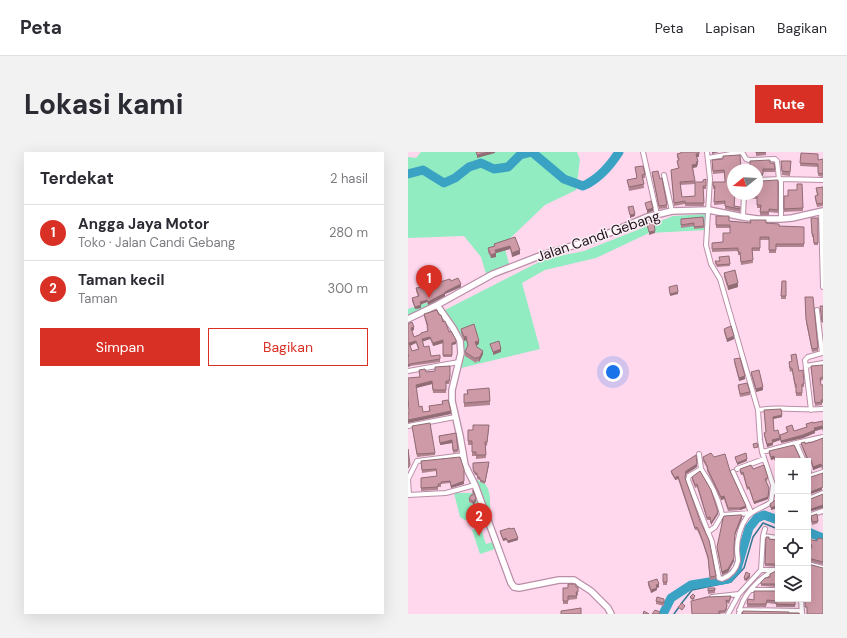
<!DOCTYPE html>
<html lang="id">
<head>
<meta charset="utf-8">
<style>
  body { margin:0; font-family:"DM Sans",sans-serif; background:#f2f2f3; color:#2b2b33 }
  .controls { position:absolute; right:12px; bottom:12px; display:grid; overflow:hidden; border-radius:0px; box-shadow:0 4px 16px #0002 }
  .controls button { width:36px; height:36px; display:grid; place-items:center; padding:0; border:0; border-bottom:1px solid #e1e1e2; background:#fff; color:#2b2b33; font:20px sans-serif }
  .compass { position:absolute; left:319px; top:12px; width:36px; height:36px; border-radius:50%; background:#fff; box-shadow:0 4px 16px #0002; rotate:252deg }
  .you { position:absolute; left:205px; top:220px; width:14px; height:14px; margin:-10px; border:3px solid #fff; border-radius:50%; background:#1a73e8; box-shadow:0 0 0 6px #1a73e833 }
  .badge { display:grid; place-items:center; width:26px; height:26px; border-radius:50%; background:#d93025; color:#fff; font-size:13px; font-weight:700 }
  .pin { position:absolute; translate:-50% -33px; filter:drop-shadow(0 1px 2px #0008) }
  .pin::after { content:''; position:absolute; top:21px; width:14px; height:12px; background:inherit; clip-path:polygon(0 0,100% 0,50% 100%) }
  .list { margin:0; padding:0; list-style:none }
  h2 { display:flex; justify-content:space-between; align-items:center; height:52px; margin:0; padding:0 16px; font-size:17px }
  h2 small { font-size:13px; font-weight:400; color:#7c7c81 }
  .list li { display:grid; grid-template-columns:26px 1fr auto; gap:12px; align-items:center; box-sizing:border-box; height:56px; padding:0 16px; border-top:1px solid #e1e1e2 }
  .list b { display:block; font-size:15px; white-space:nowrap }
  .list p { margin:0; font-size:13px; white-space:nowrap; color:#7c7c81 }
  .list em { font-size:13px; font-style:normal; color:#7c7c81 }
  .actions { display:flex; gap:8px; padding:12px 16px }
  .actions a { flex:1; padding:9px 0; border:1px solid #d93025; border-radius:0px; text-align:center; font-size:14px; color:#d93025 }
  .actions .main { background:#d93025; color:#fff }
  .icon { flex:none; width:22px; height:22px; fill:none; stroke:currentColor; stroke-width:2; stroke-linecap:round; stroke-linejoin:round }
  .map { position:relative; flex:none; width:415px; height:462px; overflow:hidden; border-radius:0px }
  header { display:flex; align-items:center; gap:24px; box-sizing:border-box; height:56px; padding:0 20px; background:#fff; border-bottom:1px solid #e1e1e2 }
  header strong { font-size:19px }
  nav { display:flex; gap:22px; margin-inline-start:auto; font-size:14px }
  .intro { display:flex; align-items:center; justify-content:space-between; box-sizing:border-box; height:96px; padding:0 24px }
  h1 { margin:0; font-size:28px }
  .button { padding:10px 18px; border-radius:0px; background:#d93025; color:#fff; font-size:14px; font-weight:700 }
  main { display:flex; gap:24px; padding:0 24px }
  aside { flex:1; background:#fff; border-radius:0px; box-shadow:0 4px 16px #0002 }
  .map>svg:first-child { display:block }
  .green { fill:#91ecc1 }
  .lines { fill:none; stroke-linecap:round; stroke-linejoin:round }
  .stream { stroke:#337791; stroke-width:1.5 }
  .river { stroke:#3aa2c3; stroke-width:9 }
  .street-casing { stroke:#bb8ea8; stroke-width:6 }
  .secondary-casing { stroke:#bb8ea8; stroke-width:8 }
  .street { stroke:#fff; stroke-width:4 }
  .secondary { stroke:#fff; stroke-width:5.5 }
  .wall { fill:#b18490; fill-rule:evenodd }
  .shaded-wall { fill:#906c75 }
  .building { fill:#ce9aa7; stroke:#906c75; fill-rule:evenodd }
  .labels { text-anchor:middle; dominant-baseline:central; stroke-width:3; stroke-linejoin:round; paint-order:stroke }
  .street-label { font-size:14px; fill:#22121c; stroke:#f9eff4 }
</style>
</head>
<body>
<header>
<strong>Peta</strong>
<nav><a>Peta</a><a>Lapisan</a><a>Bagikan</a></nav>
</header>
<div class="intro"><h1>Lokasi kami</h1><a class="button">Rute</a></div>
<main>
<aside>
<h2>Terdekat<small>2 hasil</small></h2>
<ul class="list">
<li><span class="badge">1</span><div><b>Angga Jaya Motor</b><p>Toko · Jalan Candi Gebang</p></div><em>280 m</em></li>
<li><span class="badge">2</span><div><b>Taman kecil</b><p>Taman</p></div><em>300 m</em></li>
</ul>
<div class="actions"><a class="main">Simpan</a><a>Bagikan</a></div>
</aside>
<div class="map">
<svg width="415" height="462" viewBox="0 0 415 462">
  <rect width="100%" height="100%" fill="#ffd8ee"/>
  <path class="green" d="M 13,0 L 169,0 L 172,8 L 168,38 L 137,53 L 96,92 L 101,112 L 79,125 L 73,105 L 56,84 L 0,86 L 0,5 L 8,6 Z
    M 300,62 L 300,78 L 241,81 L 188,106 L 137,118 L 114,131 L 132,197 L 53,216 C 59,190 47,180 35,159 L 137,107 L 176,99 L 265,64 Z
    M 27,148 L 29,157 L 0,169 L 0,157 Z
    M 68,327 C 70,329 75,330 77,332 C 84,340 82,356 81,365 L 69,338 Z
    M 46,341 L 65,341 L 61,350 L 66,352 L 71,344 L 76,363 L 57,368 L 52,365 Z
    M 72,375 L 78,392 L 85,390 L 87,397 L 72,402 L 64,378 Z"/>
  <g class="lines">
    <path class="stream" d="M 273,452 L 284,438 L 323,430 L 336,416 L 345,385 L 355,371 L 370,377
      M 266,462 L 271,455"/>
    <path class="river" d="M 0,22 L 15,18 L 36,31 L 47,26 L 61,15 L 73,11 L 86,17 L 100,15 L 112,3 L 124,0 L 156,27 L 175,34 C 191,27 202,14 211,0
      M 400,380 L 415,386
      M 255,462 L 263,446 L 283,433 L 320,427 L 329,417 L 341,376 L 349,366 L 356,363 L 370,368"/>
    <defs>
      <path id="street" d="M 235,0 L 249,62
        M 299,0 L 302,27 L 298,93 L 303,112 L 312,127 L 350,258 L 352,288 L 354,300 L 366,336 L 370,345
        M 334,0 L 338,7 L 341,8 L 367,7 L 369,9 L 371,27
        M 300,6 L 334,0
        M 256,23 L 264,59
        M 373,27 L 415,28
        M 349,28 L 373,27 L 373,67
        M 413,59 L 415,135
        M 335,65 L 336,42
        M 398,214 L 415,211
        M 0,219 L 51,210
        M 350,258 C 372,254 393,259 415,257
        M 403,258 L 397,208 L 400,205 L 414,201 L 409,158
        M 0,274 L 47,265
        M 354,300 L 388,291
        M 291,302 L 293,317
        M 396,309 L 388,291 L 415,285
        M 329,317 L 356,307
        M 400,318 L 401,321
        M 325,320 L 343,360
        M 400,325 L 415,320
        M 0,343 L 38,341 L 67,333
        M 1,343 L 0,327 L 9,309 L 56,303
        M 400,347 L 415,341
        M 314,363 L 343,361
        M 400,364 L 415,359
        M 300,380 L 307,375 L 314,363 C 311,347 302,330 293,317 L 281,324 L 280,328 L 304,390 L 311,426 L 314,427 C 322,424 328,418 330,409 C 330,405 329,401 329,397 C 329,386 333,373 339,365 C 346,357 355,356 363,350 L 365,334
        M 355,384 L 370,386
        M 400,412 L 415,416
        M 353,418 L 355,384 L 357,377
        M 353,418 L 370,418
        M 343,438 L 370,438
        M 304,445 L 331,442
        M 393,447 L 394,462
        M 331,458 L 394,459
        M 320,462 L 331,442 L 353,418
        M 331,462 C 333,444 351,426 367,418"/>
      <path id="secondary" d="M 29,153 L 45,176 L 52,189 L 53,201 L 44,238 L 44,249 L 52,284 L 57,313 L 67,333 L 103,431 L 106,435 L 111,436 L 151,428 L 166,428 L 183,439 L 200,456 L 203,462
        M 0,167 L 29,153 L 85,122 L 134,103 L 187,87 L 239,65 L 264,59 L 301,58 L 335,65 L 349,67 L 373,67 L 384,66 L 415,59"/>
    </defs>
    <use href="#street" class="street-casing"/>
    <use href="#secondary" class="secondary-casing"/>
    <use href="#street" class="street"/>
    <use href="#secondary" class="secondary"/>
  </g>
  <path class="wall" d="M 273,0 L 291,0 L 291,5 L 289,5 L 290,13 L 289,13 L 289,15 L 285,16 L 287,32 L 272,33 L 274,45 L 287,44 L 295,30 L 298,27 L 298,37 L 295,37 L 296,54 L 277,54 L 277,52 L 266,54 L 263,18 L 270,16 L 269,9 L 270,8 L 269,5 L 269,2 L 273,1 Z
    M 348,0 L 358,0 L 358,3 L 348,4 Z
    M 393,1 L 410,8 L 415,7 L 415,25 L 410,24 L 410,15 L 392,14 Z
    M 373,9 L 383,9 L 382,24 L 374,23 Z
    M 304,11 L 325,18 L 327,54 L 332,55 L 332,60 L 317,57 L 317,52 L 306,53 L 307,37 L 305,37 L 305,30 L 317,30 L 317,29 L 316,21 L 305,22 Z
    M 362,11 L 367,17 L 367,20 L 355,20 L 355,24 L 350,24 L 350,20 L 349,21 L 349,18 Z
    M 227,15 L 237,22 L 237,26 L 235,26 L 236,36 L 221,39 L 219,28 L 229,26 Z
    M 244,20 L 252,27 L 259,53 L 259,56 L 251,57 L 244,23 Z
    M 370,28 L 370,61 L 361,60 L 361,63 L 352,63 L 352,56 L 349,56 L 349,47 L 339,46 L 339,42 L 353,38 Z
    M 394,32 L 395,59 L 376,60 L 376,44 L 380,44 L 389,38 Z
    M 415,32 L 415,54 L 409,55 L 407,47 L 407,44 L 409,44 L 408,36 L 415,35 Z
    M 308,64 L 321,69 L 342,71 L 358,71 L 371,74 L 396,75 L 396,95 L 368,95 L 368,101 L 361,101 L 361,88 L 352,88 L 352,99 L 344,99 L 345,111 L 333,113 L 332,103 L 330,103 L 330,99 L 304,100 L 304,91 L 315,90 L 322,81 L 322,76 L 308,76 Z
    M 295,65 L 296,76 L 286,77 L 286,74 L 273,76 L 273,67 Z
    M 403,66 L 410,66 L 410,93 L 406,93 L 405,85 L 404,85 Z
    M 107,85 L 112,102 L 104,105 L 102,97 L 88,101 L 88,105 L 83,106 L 80,100 L 80,96 L 86,94 L 86,92 Z
    M 321,104 L 322,114 L 309,115 L 307,111 L 307,109 L 311,109 Z
    M 316,121 L 330,135 L 320,138 L 316,125 Z
    M 43,129 L 53,135 L 37,142 L 37,144 L 20,153 L 19,150 L 13,152 L 13,156 L 7,157 L 4,149 L 4,146 L 10,145 L 8,139 L 8,136 L 15,137 L 25,134 L 25,132 Z
    M 374,129 L 378,129 L 378,147 L 373,147 Z
    M 397,145 L 410,196 L 410,199 L 404,200 L 398,170 Z
    M 16,162 L 31,163 L 35,170 L 41,180 L 48,192 L 44,193 L 44,205 L 35,205 L 35,191 L 25,194 L 22,187 L 14,189 L 16,195 L 23,204 L 32,207 L 32,210 L 2,214 L 0,215 L 0,172 L 6,178 L 4,179 L 6,185 L 13,183 L 13,181 L 19,179 L 19,175 L 16,164 ZM 8,191 L 10,197 L 4,199 L 2,194 Z
    M 53,177 L 71,192 L 69,193 L 69,195 L 75,202 L 71,210 L 69,209 L 68,211 L 57,204 L 57,200 L 60,194 L 58,188 L 56,189 L 53,181 Z
    M 316,177 L 326,187 L 319,190 L 316,180 Z
    M 383,203 L 391,219 L 396,232 L 396,235 L 394,235 L 394,244 L 388,244 L 388,236 L 387,236 L 384,219 L 382,220 L 381,214 L 381,210 L 384,209 Z
    M 326,207 L 337,227 L 331,229 L 326,210 Z
    M 415,213 L 415,228 L 412,229 L 413,233 L 415,233 L 415,251 L 414,251 L 414,253 L 407,254 L 403,214 Z
    M 11,218 L 42,227 L 41,232 L 38,232 L 38,241 L 25,241 L 24,232 L 8,236 L 11,255 L 15,260 L 21,259 L 21,254 L 34,252 L 34,249 L 43,262 L 1,261 L 12,225 Z
    M 343,220 L 355,238 L 348,240 L 343,223 Z
    M 330,233 L 342,240 L 342,243 L 332,245 Z
    M 59,238 L 82,249 L 82,253 L 56,255 L 56,242 L 59,242 Z
    M 356,261 L 374,265 L 365,267 L 366,279 L 372,284 L 379,280 L 378,275 L 386,279 L 398,276 L 398,272 L 405,271 L 415,269 L 415,280 L 414,277 L 407,279 L 407,281 L 395,286 L 373,291 L 372,287 L 372,288 L 365,290 L 365,293 L 359,295 L 356,283 L 356,281 L 358,280 Z
    M 4,274 L 27,301 L 27,303 L 9,305 Z
    M 81,276 L 79,294 L 77,293 L 78,306 L 68,307 L 68,304 L 64,304 L 64,293 L 60,293 L 60,278 L 65,278 Z
    M 48,281 L 50,300 L 45,301 L 44,291 L 32,293 L 31,284 Z
    M 415,286 L 415,317 L 414,317 L 413,315 L 405,318 L 403,311 L 399,308 L 393,293 L 393,291 L 397,292 L 402,291 Z
    M 361,299 L 393,308 L 370,309 L 370,317 L 366,307 L 363,308 L 361,302 Z
    M 52,305 L 56,332 L 43,336 L 42,331 L 33,332 L 33,335 L 30,335 L 30,338 L 13,339 L 13,326 L 29,324 L 28,319 L 14,321 L 13,309 Z
    M 295,305 L 306,305 L 322,319 L 338,356 L 332,358 L 320,359 L 316,347 L 313,348 L 299,319 L 299,316 L 295,309 Z
    M 65,311 L 81,313 L 77,332 L 72,330 L 72,328 L 69,327 L 69,323 L 67,323 L 65,319 Z
    M 289,315 L 278,322 L 277,327 L 308,424 L 308,427 L 302,428 L 300,408 L 295,392 L 291,382 L 289,378 L 287,378 L 270,327 L 267,328 L 263,321 L 263,319 Z
    M 332,317 L 345,317 L 360,328 L 358,329 L 361,339 L 360,347 L 346,352 L 341,337 L 339,338 L 335,323 L 333,323 L 332,320 Z
    M 284,325 L 310,362 L 303,373 L 302,368 L 299,368 L 289,335 L 287,336 L 284,328 Z
    M 61,347 L 68,349 L 65,354 L 65,352 L 61,350 Z
    M 403,364 L 410,369 L 410,371 L 404,373 Z
    M 334,366 L 327,383 L 326,396 L 326,409 L 320,420 L 314,423 L 309,397 L 314,370 L 314,368 Z
    M 92,379 L 110,388 L 100,391 L 98,388 L 95,389 L 92,381 Z
    M 358,385 L 361,387 L 370,388 L 370,415 L 357,414 Z
    M 400,387 L 409,389 L 415,387 L 415,413 L 400,409 L 400,406 L 403,396 L 400,395 Z
    M 370,419 L 370,435 L 353,434 L 353,430 L 362,425 Z
    M 255,422 L 259,422 L 259,433 L 255,433 Z
    M 342,425 L 338,429 L 336,428 L 336,426 Z
    M 240,430 L 251,435 L 249,436 L 249,438 L 243,441 L 240,433 Z
    M 168,435 L 170,440 L 170,443 L 169,443 L 169,447 L 160,448 L 160,452 L 155,452 L 155,436 Z
    M 300,436 L 307,436 L 307,441 L 300,442 Z
    M 282,445 L 287,446 L 285,448 L 323,446 L 321,452 L 319,451 L 319,457 L 317,461 L 311,462 L 284,448 L 282,446 Z
    M 340,447 L 346,448 L 387,447 L 387,455 L 368,455 L 368,452 L 359,451 L 358,455 L 339,455 Z
    M 248,449 L 256,450 L 256,454 L 248,452 Z"/>
  <path class="shaded-wall" d="M 81,0 L 87,0 L 87,1 L 69,6 L 69,3 Z
    M 304,0 L 311,0 L 304,2 Z
    M 288,2 L 291,2 L 291,5 L 288,5 Z
    M 288,10 L 290,10 L 289,15 L 284,16 L 284,13 Z
    M 245,56 L 245,59 L 239,61 L 239,58 Z
    M 227,62 L 227,64 L 222,66 L 222,63 Z
    M 247,79 L 247,81 L 241,83 L 241,80 Z
    M 102,94 L 102,97 L 88,101 L 88,105 L 83,106 L 83,103 L 87,98 Z
    M 112,98 L 112,102 L 104,105 L 104,101 Z
    M 330,131 L 330,135 L 320,138 L 320,134 Z
    M 53,132 L 53,135 L 37,142 L 37,144 L 20,153 L 20,150 L 37,140 Z
    M 270,140 L 270,142 L 262,144 L 262,142 Z
    M 19,148 L 19,150 L 12,153 L 12,150 Z
    M 13,153 L 13,156 L 7,157 L 7,155 Z
    M 6,175 L 6,178 L 3,179 L 3,176 Z
    M 58,184 L 58,188 L 56,189 L 56,185 Z
    M 326,184 L 326,187 L 319,190 L 319,187 Z
    M 22,185 L 22,187 L 14,190 L 14,187 Z
    M 35,188 L 35,191 L 25,194 L 25,191 Z
    M 8,189 L 8,191 L 1,194 L 1,191 Z
    M 71,189 L 71,192 L 67,194 L 67,190 Z
    M 48,190 L 48,192 L 44,193 L 44,191 Z
    M 93,197 L 93,200 L 85,203 L 85,200 Z
    M 75,199 L 75,202 L 71,210 L 71,206 Z
    M 2,212 L 2,214 L 0,215 L 0,213 Z
    M 337,224 L 337,227 L 331,229 L 331,226 Z
    M 24,229 L 24,232 L 8,236 L 8,233 Z
    M 355,235 L 355,238 L 348,240 L 348,237 Z
    M 43,259 L 43,262 L 0,271 L 0,268 Z
    M 374,263 L 374,265 L 365,267 L 365,265 Z
    M 414,274 L 414,277 L 407,279 L 407,281 L 395,286 L 373,291 L 373,289 L 406,276 Z
    M 372,286 L 372,288 L 364,291 L 364,288 Z
    M 44,288 L 44,291 L 32,293 L 32,291 Z
    M 365,291 L 365,293 L 359,295 L 359,292 Z
    M 366,304 L 366,307 L 363,308 L 363,305 Z
    M 339,307 L 339,309 L 329,313 L 329,311 Z
    M 403,308 L 403,311 L 400,312 L 400,309 Z
    M 289,312 L 289,315 L 278,322 L 277,329 L 278,319 Z
    M 413,312 L 413,315 L 405,318 L 405,315 Z
    M 270,324 L 270,327 L 267,328 L 267,326 Z
    M 56,329 L 56,332 L 43,336 L 43,334 Z
    M 414,335 L 414,338 L 400,343 L 400,341 Z
    M 361,336 L 360,347 L 346,352 L 346,350 Z
    M 316,344 L 316,347 L 313,348 L 313,345 Z
    M 68,346 L 68,349 L 65,354 L 65,351 Z
    M 370,353 L 370,356 L 363,358 L 363,356 Z
    M 415,353 L 415,356 L 400,360 L 400,358 Z
    M 338,354 L 338,356 L 332,358 L 332,356 Z
    M 310,360 L 310,362 L 303,373 L 303,371 Z
    M 334,363 L 334,366 L 327,383 L 326,397 L 327,381 Z
    M 98,386 L 98,388 L 95,389 L 95,387 Z
    M 110,386 L 110,388 L 100,391 L 100,389 Z
    M 326,406 L 326,409 L 320,420 L 314,423 L 314,420 Z
    M 342,422 L 342,425 L 338,429 L 338,427 Z
    M 251,432 L 251,435 L 249,436 L 249,438 L 243,441 L 243,438 L 248,433 Z"/>
  <path class="building" d="M 68,0 L 81,0 L 69,3 Z
    M 273,0 L 291,0 L 291,2 L 288,2 L 290,10 L 288,10 L 289,12 L 284,13 L 287,29 L 272,30 L 274,45 L 287,44 L 287,30 L 295,30 L 295,28 L 298,27 L 298,34 L 295,34 L 296,51 L 277,51 L 277,49 L 266,51 L 263,18 L 271,16 L 269,9 L 271,8 L 269,2 L 273,1 Z
    M 348,0 L 358,0 L 348,1 Z
    M 393,1 L 410,2 L 410,8 L 415,7 L 415,22 L 410,21 L 410,12 L 392,11 Z
    M 332,3 L 333,18 L 325,18 L 325,42 L 327,42 L 326,54 L 332,55 L 332,57 L 317,54 L 317,49 L 306,50 L 307,34 L 305,34 L 305,30 L 317,30 L 317,27 L 316,18 L 305,19 L 304,8 L 315,7 L 315,4 Z
    M 362,8 L 362,11 L 366,11 L 367,17 L 355,17 L 355,22 L 350,22 L 350,18 L 342,18 L 342,9 Z
    M 373,9 L 383,9 L 382,20 L 374,19 Z
    M 235,14 L 237,22 L 234,23 L 236,32 L 221,35 L 219,28 L 229,26 L 227,15 Z
    M 250,19 L 252,27 L 254,26 L 259,53 L 251,54 L 244,20 Z
    M 370,28 L 370,58 L 361,57 L 361,60 L 352,60 L 353,53 L 349,53 L 349,44 L 339,44 L 339,42 L 349,42 L 349,38 L 353,38 L 353,29 Z
    M 389,32 L 394,32 L 395,56 L 376,57 L 376,44 L 380,44 L 380,38 L 389,38 Z
    M 415,35 L 415,51 L 409,52 L 407,44 L 410,43 L 408,36 Z
    M 243,49 L 245,56 L 239,58 L 237,51 Z
    M 225,54 L 227,62 L 222,63 L 220,55 Z
    M 308,64 L 321,64 L 321,69 L 343,71 L 342,68 L 358,68 L 358,71 L 371,72 L 371,74 L 396,75 L 396,92 L 368,92 L 368,98 L 361,98 L 361,85 L 352,85 L 352,96 L 344,96 L 345,108 L 333,110 L 332,100 L 330,100 L 330,96 L 304,97 L 304,91 L 315,90 L 315,81 L 322,81 L 322,73 L 308,73 Z
    M 295,65 L 296,74 L 286,75 L 286,71 L 273,73 L 273,67 Z
    M 403,66 L 410,66 L 410,91 L 406,91 L 405,82 L 404,82 Z
    M 246,71 L 247,79 L 241,80 L 239,72 Z
    M 107,85 L 112,98 L 104,101 L 102,94 L 87,98 L 88,101 L 83,103 L 80,96 L 87,94 L 86,92 Z
    M 321,104 L 322,112 L 309,113 L 307,109 L 312,109 L 311,105 Z
    M 327,118 L 330,131 L 320,134 L 316,121 Z
    M 50,126 L 53,132 L 37,140 L 37,141 L 20,150 L 19,148 L 12,150 L 13,153 L 7,155 L 4,146 L 11,144 L 8,136 L 14,135 L 15,137 L 26,133 L 25,132 L 42,127 L 43,129 Z
    M 374,129 L 378,129 L 378,144 L 373,144 Z
    M 269,133 L 270,140 L 262,142 L 261,135 Z
    M 397,145 L 405,145 L 410,196 L 404,197 L 398,167 Z
    M 412,154 L 415,154 L 415,170 L 414,170 Z
    M 29,158 L 31,163 L 33,163 L 35,170 L 37,169 L 41,180 L 43,179 L 48,188 L 48,190 L 44,191 L 44,203 L 35,203 L 35,188 L 25,191 L 22,185 L 14,187 L 16,195 L 21,194 L 23,204 L 32,203 L 32,207 L 2,212 L 0,213 L 0,204 L 1,204 L 0,202 L 0,172 L 4,170 L 6,175 L 3,176 L 6,185 L 13,182 L 13,181 L 20,179 L 19,175 L 20,174 L 16,162 ZM 8,189 L 11,197 L 4,199 L 1,191 Z
    M 66,172 L 71,189 L 67,190 L 69,195 L 75,199 L 71,206 L 69,205 L 68,207 L 57,200 L 60,193 L 58,184 L 56,185 L 53,177 Z
    M 323,174 L 326,184 L 319,187 L 316,177 Z
    M 91,189 L 93,197 L 85,200 L 82,192 Z
    M 388,202 L 391,219 L 395,218 L 396,232 L 394,232 L 394,241 L 388,241 L 388,232 L 387,232 L 384,216 L 382,216 L 381,210 L 384,209 L 383,203 Z
    M 332,206 L 337,224 L 331,226 L 326,207 Z
    M 415,213 L 415,225 L 412,226 L 413,233 L 415,233 L 415,248 L 413,248 L 414,250 L 407,251 L 403,214 Z
    M 42,214 L 42,224 L 41,229 L 38,229 L 38,238 L 25,238 L 24,229 L 8,233 L 11,255 L 14,254 L 15,260 L 22,259 L 21,254 L 35,252 L 34,249 L 40,248 L 43,259 L 0,268 L 0,261 L 1,261 L 0,243 L 0,226 L 12,225 L 11,218 L 17,217 L 18,220 L 27,219 L 27,215 Z
    M 351,218 L 355,235 L 348,237 L 343,220 Z
    M 339,231 L 342,240 L 332,242 L 330,233 Z
    M 81,236 L 82,249 L 56,251 L 56,242 L 60,242 L 59,238 Z
    M 373,257 L 374,263 L 365,265 L 366,279 L 370,278 L 372,286 L 364,288 L 365,291 L 359,292 L 356,281 L 358,280 L 356,258 Z
    M 415,269 L 415,277 L 414,274 L 406,276 L 407,278 L 395,283 L 373,289 L 372,283 L 380,280 L 378,275 L 384,273 L 386,279 L 399,275 L 398,272 L 405,270 L 405,271 Z
    M 22,271 L 27,301 L 9,302 L 4,274 Z
    M 65,273 L 81,273 L 79,290 L 77,290 L 78,303 L 68,303 L 68,300 L 64,300 L 64,289 L 60,289 L 60,278 L 65,278 Z
    M 48,281 L 50,298 L 45,298 L 44,288 L 32,291 L 31,284 Z
    M 415,286 L 415,314 L 414,314 L 413,312 L 405,315 L 403,308 L 397,309 L 399,308 L 399,305 L 393,291 L 397,290 L 397,292 L 402,290 L 402,291 Z
    M 349,291 L 350,295 L 346,296 L 345,292 Z
    M 386,293 L 393,308 L 395,309 L 370,309 L 370,315 L 366,304 L 363,305 L 361,299 Z
    M 0,297 L 2,313 L 0,316 Z
    M 303,301 L 306,305 L 317,302 L 322,319 L 338,354 L 332,356 L 320,356 L 316,344 L 313,345 L 299,316 L 300,316 L 295,306 L 295,305 Z
    M 338,301 L 339,307 L 329,311 L 327,305 Z
    M 288,303 L 289,312 L 278,319 L 277,326 L 292,369 L 301,388 L 308,424 L 302,425 L 300,405 L 295,390 L 291,379 L 289,375 L 287,376 L 270,324 L 267,326 L 263,319 Z
    M 52,305 L 56,317 L 56,329 L 43,334 L 42,329 L 33,330 L 33,332 L 30,332 L 30,335 L 13,336 L 13,326 L 29,324 L 28,317 L 14,318 L 13,309 Z
    M 81,310 L 77,330 L 72,328 L 72,326 L 69,324 L 69,321 L 67,321 L 65,317 L 65,311 Z
    M 343,313 L 345,317 L 356,313 L 360,326 L 357,327 L 361,336 L 360,345 L 346,350 L 341,335 L 339,335 L 335,320 L 333,321 L 332,317 Z
    M 292,319 L 303,338 L 310,360 L 303,371 L 302,365 L 299,366 L 289,332 L 287,333 L 284,325 Z
    M 415,321 L 415,335 L 400,341 L 400,326 Z
    M 65,338 L 68,346 L 65,351 L 65,349 L 61,347 L 63,343 L 65,343 Z
    M 415,342 L 415,353 L 400,358 L 400,348 Z
    M 369,347 L 370,353 L 363,356 L 362,352 Z
    M 409,362 L 410,369 L 404,370 L 403,364 Z
    M 331,363 L 334,363 L 327,381 L 326,394 L 326,406 L 320,417 L 314,420 L 309,395 L 315,367 L 314,368 L 316,364 Z
    M 102,376 L 103,377 L 106,376 L 110,386 L 100,389 L 98,386 L 95,387 L 92,379 Z
    M 358,385 L 361,385 L 361,387 L 370,388 L 370,412 L 357,412 Z
    M 410,386 L 415,387 L 415,410 L 400,406 L 404,393 L 400,392 L 400,387 L 409,389 Z
    M 400,412 L 415,416 L 415,462 L 399,462 L 399,455 L 397,455 L 397,447 L 400,447 Z
    M 368,419 L 370,419 L 370,432 L 353,432 L 353,430 L 357,426 L 362,425 L 362,422 Z
    M 338,420 L 342,422 L 338,427 L 336,426 Z
    M 255,422 L 259,422 L 259,430 L 255,430 Z
    M 249,427 L 251,432 L 248,433 L 249,436 L 243,438 L 240,430 Z
    M 160,432 L 168,432 L 168,435 L 170,435 L 170,440 L 168,440 L 169,444 L 160,444 L 160,449 L 155,449 L 155,436 L 160,436 Z
    M 300,436 L 307,436 L 307,438 L 300,439 Z
    M 346,439 L 370,439 L 370,447 L 387,447 L 387,453 L 368,452 L 368,449 L 359,448 L 358,452 L 339,452 L 340,447 L 346,448 Z
    M 285,442 L 287,444 L 285,447 L 282,445 Z
    M 323,444 L 321,449 L 318,448 L 319,454 L 317,459 L 311,459 L 311,462 L 284,462 L 283,449 L 299,445 Z
    M 249,445 L 256,447 L 256,451 L 248,449 Z
    M 274,451 L 277,454 L 274,458 L 270,455 Z
    M 173,456 L 173,462 L 153,462 L 153,459 Z
    M 247,458 L 252,460 L 251,462 L 244,462 Z
    M 236,459 L 241,462 L 235,462 Z
    M 335,459 L 381,460 L 381,461 L 391,461 L 391,462 L 334,462 Z"/>
  <g class="labels">
    <g class="street-label">
      <text transform="translate(190 84) rotate(-19)">Jalan Candi Gebang</text>
    </g>
  </g>
</svg>
<div class="controls">
<button>+</button>
<button>−</button>
<button><svg class="icon" aria-label="locate" viewBox="0 0 24 24"><circle cx="12" cy="12" r="6"/><path d="M12 2v4M12 18v4M2 12h4M18 12h4"/></svg></button>
<button><svg class="icon" aria-label="layers" viewBox="0 0 24 24"><path d="M12 4l9 5-9 5-9-5zM3 14l9 5 9-5"/></svg></button>
</div>
<svg class="compass" viewBox="-18 -18 36 36"><path d="M0-13l5 13h-10z" fill="#e53935"/><path d="M0 13l5-13h-10z" fill="#7c7c81"/></svg>
<div class="you"></div>
<div class="pin badge" style="left:21px;top:146px">1</div>
<div class="pin badge" style="left:71px;top:384px">2</div>
</div>
</main>
</body>
</html>
